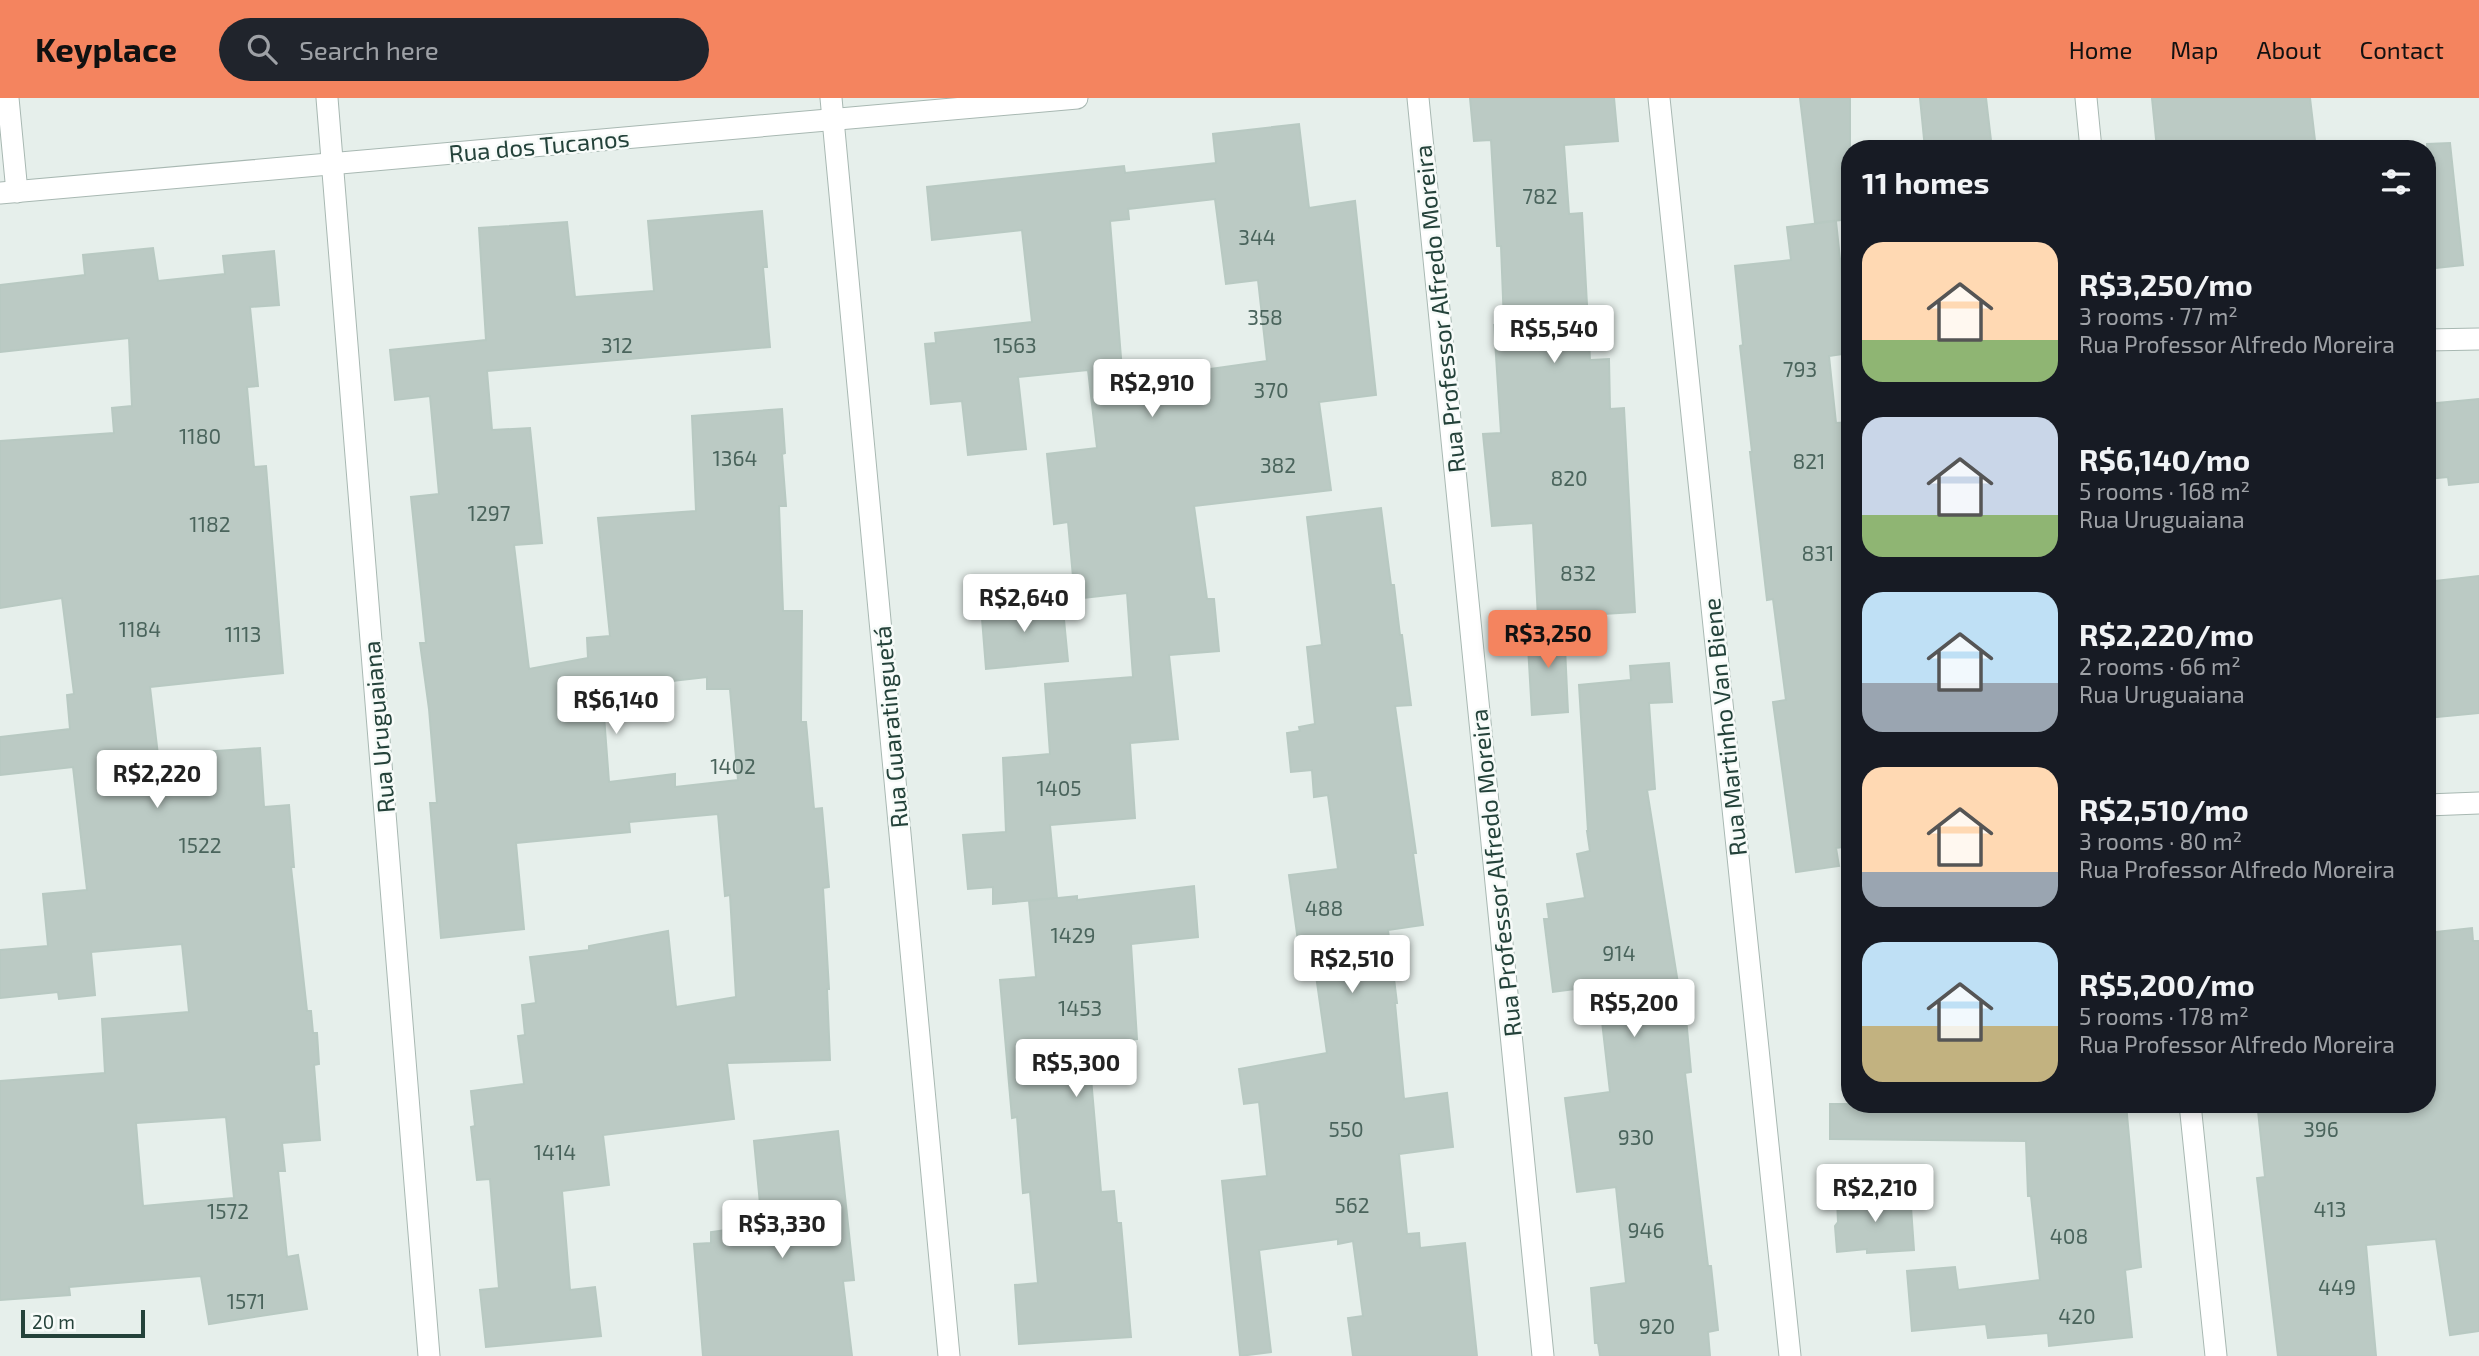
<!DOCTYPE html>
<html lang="en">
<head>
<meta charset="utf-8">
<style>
  :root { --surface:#171b24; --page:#20242c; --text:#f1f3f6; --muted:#9ea1a6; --accent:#f4845f }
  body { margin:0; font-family:"Exo 2",sans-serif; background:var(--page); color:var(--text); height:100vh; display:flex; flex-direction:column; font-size:26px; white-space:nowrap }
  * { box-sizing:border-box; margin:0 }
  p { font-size:23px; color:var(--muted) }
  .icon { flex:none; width:38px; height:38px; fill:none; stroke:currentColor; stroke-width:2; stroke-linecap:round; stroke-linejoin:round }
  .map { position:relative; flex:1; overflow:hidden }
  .panel { position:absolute; left:1841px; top:42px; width:595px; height:973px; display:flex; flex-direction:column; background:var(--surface); border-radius:28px; box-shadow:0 4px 10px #0003 }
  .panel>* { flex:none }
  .scale { position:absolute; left:21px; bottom:18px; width:124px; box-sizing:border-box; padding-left:7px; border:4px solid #24423a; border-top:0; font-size:19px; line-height:24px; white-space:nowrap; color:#24423a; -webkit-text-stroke:5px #f7fbf9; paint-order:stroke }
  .price { position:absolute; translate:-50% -60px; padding:0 16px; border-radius:7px; background:#fff; color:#222; font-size:23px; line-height:46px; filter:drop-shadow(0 2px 4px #0008) }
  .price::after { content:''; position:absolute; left:50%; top:42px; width:21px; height:16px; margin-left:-10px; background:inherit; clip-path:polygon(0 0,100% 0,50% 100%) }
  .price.current { background:var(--accent); color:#111 }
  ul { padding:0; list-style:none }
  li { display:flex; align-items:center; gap:21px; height:175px; padding:0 21px }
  li span { display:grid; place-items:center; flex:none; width:196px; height:140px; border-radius:21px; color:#555 }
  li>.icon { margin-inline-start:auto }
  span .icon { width:84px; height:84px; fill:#fffc; stroke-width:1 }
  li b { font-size:30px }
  h2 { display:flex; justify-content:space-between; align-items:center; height:84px; padding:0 21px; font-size:30px }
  header { display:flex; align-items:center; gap:42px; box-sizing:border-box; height:98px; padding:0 35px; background:var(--accent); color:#111 }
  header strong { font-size:33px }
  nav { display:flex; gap:38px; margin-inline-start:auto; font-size:24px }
  .search { width:490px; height:63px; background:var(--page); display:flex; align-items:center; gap:18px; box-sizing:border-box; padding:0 24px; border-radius:38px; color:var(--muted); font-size:26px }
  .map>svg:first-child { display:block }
</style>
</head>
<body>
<header>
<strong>Keyplace</strong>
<div class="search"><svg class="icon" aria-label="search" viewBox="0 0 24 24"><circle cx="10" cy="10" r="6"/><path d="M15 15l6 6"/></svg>Search here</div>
<nav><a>Home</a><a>Map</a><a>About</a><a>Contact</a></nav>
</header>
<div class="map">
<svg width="2479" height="1258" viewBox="0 0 2479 1258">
  <rect width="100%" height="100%" fill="#e6efeb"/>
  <g fill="#bbcac4" stroke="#b8c9c2" stroke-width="2" fill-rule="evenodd">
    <path d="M 1470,0 L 1614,0 L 1618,43 L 1564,47 L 1569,116 L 1582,115 L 1590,262 L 1609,261 L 1610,311 L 1624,310 L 1635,514 L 1538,520 L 1533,425 L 1492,428 L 1483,336 L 1501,335 L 1494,227 L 1504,226 L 1501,148 L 1497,148 L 1491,42 L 1474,43 Z"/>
    <path d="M 1800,0 L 1850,0 L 1850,121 L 1815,125 Z"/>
    <path d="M 1920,0 L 1986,0 L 1992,51 L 1925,51 Z"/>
    <path d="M 2152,0 L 2310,0 L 2316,51 L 2157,51 Z"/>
    <path d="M 1299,26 L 1309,110 L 1355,103 L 1376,297 L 1319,304 L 1331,392 L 1194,408 L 1207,501 L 1214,501 L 1219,553 L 1169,557 L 1178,641 L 1130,645 L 1135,720 L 1050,727 L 1057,800 L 993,806 L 993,789 L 968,791 L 963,737 L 1006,734 L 1003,660 L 1050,656 L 1045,586 L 1133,579 L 1127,495 L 1075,501 L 1068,424 L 1054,426 L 1047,356 L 1097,350 L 1088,272 L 1018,279 L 1026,351 L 968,357 L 962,303 L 931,306 L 925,246 L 936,245 L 935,235 L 1032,224 L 1022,132 L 932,142 L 927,89 L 1124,68 L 1125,75 L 1216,65 L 1213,36 ZM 1215,101 L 1226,186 L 1258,182 L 1267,263 L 1189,274 L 1188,264 L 1122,272 L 1110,123 L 1129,121 L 1128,111 Z"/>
    <path d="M 2450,45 L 2463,167 L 2427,171 L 2427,46 Z"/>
    <path d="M 762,113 L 767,169 L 763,169 L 770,249 L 487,273 L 492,332 L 530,330 L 542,445 L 514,447 L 529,571 L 588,560 L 587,540 L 610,538 L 598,420 L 696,413 L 692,318 L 782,311 L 785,355 L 782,356 L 786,408 L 779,408 L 783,513 L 802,513 L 801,624 L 806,624 L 814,711 L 822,710 L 829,789 L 823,790 L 829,891 L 827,891 L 830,962 L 727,965 L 734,1021 L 603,1037 L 609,1087 L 562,1093 L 570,1192 L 595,1189 L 601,1238 L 486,1249 L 480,1192 L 499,1190 L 490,1081 L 477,1082 L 471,1029 L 475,1028 L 471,993 L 524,986 L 518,938 L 525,937 L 522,907 L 536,905 L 530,859 L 589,852 L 589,848 L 668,833 L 676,909 L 736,899 L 730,797 L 725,798 L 718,716 L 629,724 L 630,734 L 516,745 L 524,831 L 441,840 L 430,705 L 437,705 L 429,611 L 420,545 L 426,545 L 411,399 L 439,396 L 430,298 L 395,302 L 390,252 L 486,242 L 479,130 L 567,124 L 575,199 L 654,193 L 648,123 ZM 707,579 L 707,591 L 730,591 L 738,682 L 675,689 L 675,676 L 609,684 L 602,591 Z"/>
    <path d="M 1836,123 L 1846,217 L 1850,217 L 1850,255 L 1829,258 L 1836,325 L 1850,324 L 1850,748 L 1836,750 L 1839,768 L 1796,774 L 1773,604 L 1786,602 L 1773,501 L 1767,502 L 1750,354 L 1752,354 L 1740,248 L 1743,247 L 1735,168 L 1791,162 L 1787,129 Z"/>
    <path d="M 153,150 L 158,183 L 225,176 L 223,158 L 274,153 L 279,207 L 250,209 L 258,288 L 247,289 L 254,369 L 266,368 L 283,575 L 150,589 L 158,657 L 260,650 L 264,709 L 289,707 L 294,769 L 291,769 L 307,913 L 311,913 L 313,935 L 317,935 L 319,966 L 314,967 L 320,1042 L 282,1045 L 285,1073 L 278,1073 L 287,1159 L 298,1157 L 307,1211 L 209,1226 L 201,1178 L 69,1189 L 70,1197 L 0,1202 L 0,983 L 105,975 L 102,921 L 189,914 L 182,846 L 91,854 L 95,897 L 59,901 L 58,894 L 0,900 L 0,852 L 48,848 L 43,796 L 87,792 L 73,669 L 0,677 L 0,639 L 70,631 L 67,597 L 74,596 L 62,500 L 0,510 L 0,343 L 114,335 L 112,310 L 132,308 L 129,240 L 0,254 L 0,187 L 85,177 L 83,157 ZM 226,1019 L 234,1100 L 143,1108 L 136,1025 Z"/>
    <path d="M 2479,301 L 2479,384 L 2449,387 L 2448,379 L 2427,381 L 2427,306 Z"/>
    <path d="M 1381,410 L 1391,487 L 1394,487 L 1400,537 L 1402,537 L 1411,607 L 1395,608 L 1416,755 L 1413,755 L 1423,827 L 1388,832 L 1397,905 L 1395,905 L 1404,1001 L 1447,995 L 1453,1049 L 1399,1056 L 1407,1136 L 1419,1135 L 1420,1150 L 1465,1145 L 1477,1258 L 1353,1258 L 1348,1220 L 1363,1218 L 1353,1143 L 1338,1146 L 1338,1141 L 1259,1152 L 1271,1254 L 1240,1258 L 1222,1083 L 1267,1078 L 1259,1004 L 1244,1006 L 1239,971 L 1327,955 L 1311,842 L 1298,843 L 1289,777 L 1338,771 L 1328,697 L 1314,699 L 1312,672 L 1291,674 L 1287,635 L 1300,633 L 1299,629 L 1315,626 L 1307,549 L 1322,547 L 1307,419 Z"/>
    <path d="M 2479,478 L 2479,615 L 2427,620 L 2427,484 Z"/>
    <path d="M 1062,501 L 1068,563 L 986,571 L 981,508 Z"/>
    <path d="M 1564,528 L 1568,614 L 1532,617 L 1527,531 Z"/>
    <path d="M 1669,565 L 1672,604 L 1649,605 L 1655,691 L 1647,692 L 1680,898 L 1684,898 L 1691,974 L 1685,975 L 1708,1168 L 1711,1168 L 1718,1232 L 1708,1234 L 1710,1258 L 1600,1258 L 1598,1245 L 1595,1245 L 1591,1190 L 1626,1185 L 1616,1089 L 1577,1094 L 1565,1000 L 1610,994 L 1598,888 L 1553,894 L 1544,821 L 1549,821 L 1547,806 L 1585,800 L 1577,756 L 1590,753 L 1587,733 L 1588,733 L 1579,587 L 1631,582 L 1630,568 Z"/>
    <path d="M 1194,788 L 1198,839 L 1131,846 L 1137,941 L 1088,946 L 1101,1094 L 1114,1093 L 1117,1125 L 1121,1125 L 1131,1239 L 1019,1246 L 1015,1187 L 1038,1185 L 1030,1094 L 1023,1095 L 1017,1019 L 1012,1020 L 1000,882 L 1036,879 L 1029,803 L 1077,798 L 1077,802 Z"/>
    <path d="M 2472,830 L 2473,843 L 2479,843 L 2479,1233 L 2450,1237 L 2436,1141 L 2366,1147 L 2376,1258 L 2278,1258 L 2257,1080 L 2265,1079 L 2258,1013 L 2322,1006 L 2427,1006 L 2427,835 Z"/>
    <path d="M 1830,1006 L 2126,1006 L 2141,1169 L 2125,1172 L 2132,1239 L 2049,1248 L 2048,1235 L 1988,1240 L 1986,1226 L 1912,1233 L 1907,1173 L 1955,1169 L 1958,1192 L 2040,1182 L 2031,1098 L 2028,1098 L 2026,1043 L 1830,1041 Z"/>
    <path d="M 838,1033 L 854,1182 L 843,1183 L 852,1258 L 703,1258 L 694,1146 L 711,1145 L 711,1134 L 762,1127 L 754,1043 Z"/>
    <path d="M 1910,1095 L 1914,1152 L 1867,1155 L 1867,1151 L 1837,1154 L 1835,1128 L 1838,1124 L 1837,1101 Z"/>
  </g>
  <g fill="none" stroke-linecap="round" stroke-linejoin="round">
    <defs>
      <g id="minor">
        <path d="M 8,0 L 17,94"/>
        <path d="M 327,0 L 429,1258"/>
        <path d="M 831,0 L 949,1258"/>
        <path d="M 1418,0 L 1543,1258"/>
        <path d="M 1659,0 L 1790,1258"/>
        <path d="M 2086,0 L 2091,51"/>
        <path d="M 0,95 L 1077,0"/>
        <path d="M 2427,242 L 2479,241"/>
        <path d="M 2427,707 L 2479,705"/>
        <path d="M 2190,1006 L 2216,1258"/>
      </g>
    </defs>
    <use href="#minor" stroke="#a8b8b2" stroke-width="23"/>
    <use href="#minor" stroke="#fff" stroke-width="21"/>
  </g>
  <g text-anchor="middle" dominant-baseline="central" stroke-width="5" stroke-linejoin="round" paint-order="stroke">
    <g font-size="21" fill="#4a645c">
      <text x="1540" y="97">782</text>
      <text x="1257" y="138">344</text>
      <text x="1265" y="218">358</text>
      <text x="617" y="246">312</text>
      <text x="1015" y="246">1563</text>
      <text x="1800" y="270">793</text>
      <text x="1271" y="291">370</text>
      <text x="200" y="337">1180</text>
      <text x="735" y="359">1364</text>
      <text x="1809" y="362">821</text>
      <text x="1278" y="366">382</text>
      <text x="1569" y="379">820</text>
      <text x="489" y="414">1297</text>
      <text x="210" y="425">1182</text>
      <text x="1818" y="454">831</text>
      <text x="1578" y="474">832</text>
      <text x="140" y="530">1184</text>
      <text x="243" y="535">1113</text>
      <text x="733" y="667">1402</text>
      <text x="1059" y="689">1405</text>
      <text x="200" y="746">1522</text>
      <text x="1324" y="809">488</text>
      <text x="1073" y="836">1429</text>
      <text x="1619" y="854">914</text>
      <text x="1080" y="909">1453</text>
      <text x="1346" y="1030">550</text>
      <text x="2321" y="1030">396</text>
      <text x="1636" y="1038">930</text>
      <text x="555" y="1053">1414</text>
      <text x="1352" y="1106">562</text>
      <text x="2330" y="1110">413</text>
      <text x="228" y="1112">1572</text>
      <text x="1646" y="1131">946</text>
      <text x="2069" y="1137">408</text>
      <text x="2337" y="1188">449</text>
      <text x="246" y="1202">1571</text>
      <text x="2077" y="1217">420</text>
      <text x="1657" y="1227">920</text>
    </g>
    <g font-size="24" fill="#24423a" stroke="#f7fbf9">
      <text transform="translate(539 47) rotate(-5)">Rua dos Tucanos</text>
      <text transform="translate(1439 211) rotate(-96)">Rua Professor Alfredo Moreira</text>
      <text transform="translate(378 629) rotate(-95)">Rua Uruguaiana</text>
      <text transform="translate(890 629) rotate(-95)">Rua Guaratinguetá</text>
      <text transform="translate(1724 629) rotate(-96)">Rua Martinho Van Biene</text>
      <text transform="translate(1495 775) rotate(-96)">Rua Professor Alfredo Moreira</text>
    </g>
  </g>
</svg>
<div class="scale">20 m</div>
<b class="price" style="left:1554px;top:267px">R$5,540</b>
<b class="price" style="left:1152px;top:321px">R$2,910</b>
<b class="price" style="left:1024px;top:536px">R$2,640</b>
<b class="price current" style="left:1548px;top:572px">R$3,250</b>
<b class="price" style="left:616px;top:638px">R$6,140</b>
<b class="price" style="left:157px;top:712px">R$2,220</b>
<b class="price" style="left:1352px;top:897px">R$2,510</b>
<b class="price" style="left:1634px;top:941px">R$5,200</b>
<b class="price" style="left:1076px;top:1001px">R$5,300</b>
<b class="price" style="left:1875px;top:1126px">R$2,210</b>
<b class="price" style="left:782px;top:1162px">R$3,330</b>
<section class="panel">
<h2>11 homes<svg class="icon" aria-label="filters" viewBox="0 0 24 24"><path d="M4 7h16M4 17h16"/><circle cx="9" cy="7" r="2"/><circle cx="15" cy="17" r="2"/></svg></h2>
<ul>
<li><span style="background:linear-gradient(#ffd9b3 70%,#8fb573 0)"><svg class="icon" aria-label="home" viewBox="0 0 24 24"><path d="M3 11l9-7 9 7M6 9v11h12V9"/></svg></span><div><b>R$3,250/mo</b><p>3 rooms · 77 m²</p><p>Rua Professor Alfredo Moreira</p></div></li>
<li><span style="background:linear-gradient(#c9d6e8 70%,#8fb573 0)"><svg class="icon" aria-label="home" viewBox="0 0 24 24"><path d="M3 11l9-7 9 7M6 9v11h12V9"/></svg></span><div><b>R$6,140/mo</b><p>5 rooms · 168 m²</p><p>Rua Uruguaiana</p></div></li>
<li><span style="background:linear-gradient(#bfe0f5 65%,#9aa5b1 0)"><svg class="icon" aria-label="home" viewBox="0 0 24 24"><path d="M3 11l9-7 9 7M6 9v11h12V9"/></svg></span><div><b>R$2,220/mo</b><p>2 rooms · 66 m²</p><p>Rua Uruguaiana</p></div></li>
<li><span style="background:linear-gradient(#ffd9b3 75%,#9aa5b1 0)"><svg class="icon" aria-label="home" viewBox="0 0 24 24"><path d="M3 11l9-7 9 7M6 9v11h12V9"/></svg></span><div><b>R$2,510/mo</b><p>3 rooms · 80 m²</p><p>Rua Professor Alfredo Moreira</p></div></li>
<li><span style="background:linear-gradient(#bfe0f5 60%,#c2b280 0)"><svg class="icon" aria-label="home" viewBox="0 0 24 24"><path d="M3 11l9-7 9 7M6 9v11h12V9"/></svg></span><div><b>R$5,200/mo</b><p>5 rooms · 178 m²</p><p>Rua Professor Alfredo Moreira</p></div></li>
</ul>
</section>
</div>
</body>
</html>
